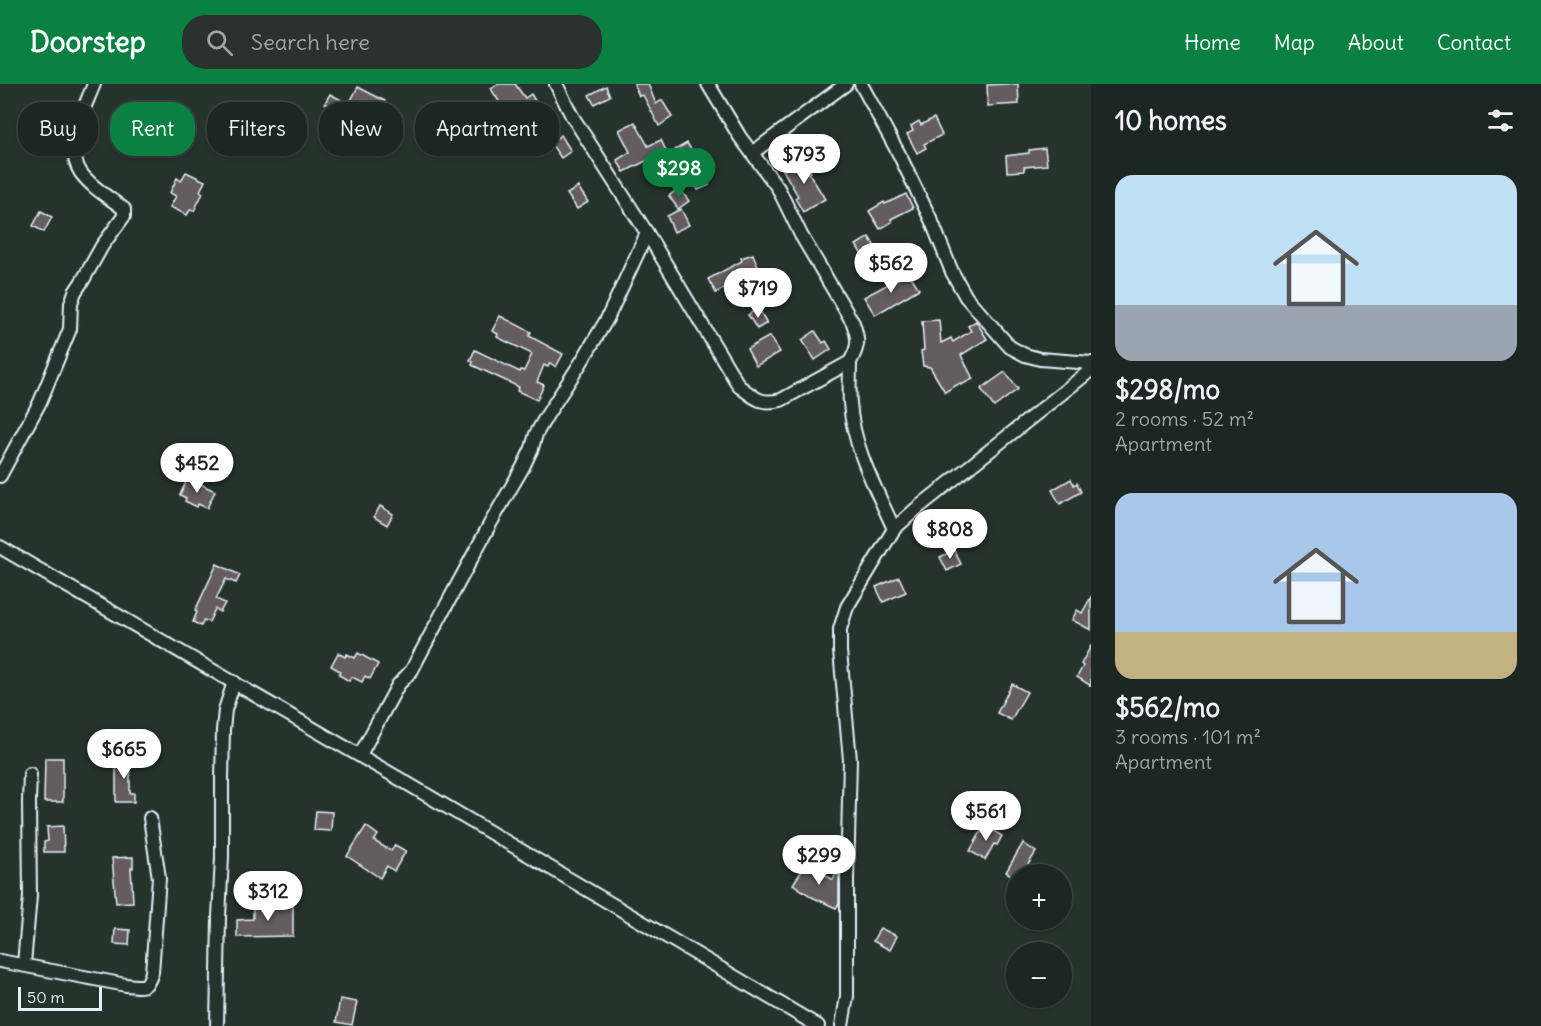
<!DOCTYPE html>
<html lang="en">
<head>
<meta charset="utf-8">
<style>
  :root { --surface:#1c2622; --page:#29322f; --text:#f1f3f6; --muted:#a0a5a5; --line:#3a4340; --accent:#0b8043 }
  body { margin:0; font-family:Delius,sans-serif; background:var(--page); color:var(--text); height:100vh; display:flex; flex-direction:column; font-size:22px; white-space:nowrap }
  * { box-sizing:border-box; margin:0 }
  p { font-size:20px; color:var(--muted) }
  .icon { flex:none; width:33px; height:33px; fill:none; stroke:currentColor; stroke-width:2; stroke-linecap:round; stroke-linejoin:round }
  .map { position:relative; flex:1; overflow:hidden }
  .details { display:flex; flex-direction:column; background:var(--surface); width:450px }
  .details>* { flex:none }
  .guide { position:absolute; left:18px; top:18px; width:570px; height:54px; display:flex; gap:12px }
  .buttons { position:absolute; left:1006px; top:780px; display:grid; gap:12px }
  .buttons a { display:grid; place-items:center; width:66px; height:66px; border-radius:50%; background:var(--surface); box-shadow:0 2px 4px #0004,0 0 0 2px var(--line); font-size:30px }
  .scale { position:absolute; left:18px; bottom:15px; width:84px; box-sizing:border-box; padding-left:6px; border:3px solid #e8f1f8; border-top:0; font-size:16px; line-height:21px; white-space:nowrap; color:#e8f1f8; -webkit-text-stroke:4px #26332d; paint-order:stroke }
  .price { position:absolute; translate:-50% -51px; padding:0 14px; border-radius:21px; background:#fff; color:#222; font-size:20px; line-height:39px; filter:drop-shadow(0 2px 3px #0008) }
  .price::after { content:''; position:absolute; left:50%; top:36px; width:18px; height:14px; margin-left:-9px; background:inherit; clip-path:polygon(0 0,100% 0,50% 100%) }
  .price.selected { background:var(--accent); color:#fff }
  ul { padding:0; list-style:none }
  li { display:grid; align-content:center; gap:12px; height:318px; padding:0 24px }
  li span { display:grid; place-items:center; height:186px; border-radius:18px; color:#555 }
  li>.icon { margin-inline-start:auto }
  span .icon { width:108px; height:108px; fill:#fffc; stroke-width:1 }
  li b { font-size:26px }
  h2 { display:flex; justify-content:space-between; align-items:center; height:72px; padding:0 24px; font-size:26px }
  .chip { padding:0 21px; border-radius:24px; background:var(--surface); box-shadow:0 2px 4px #0004,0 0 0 2px var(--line); font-size:21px; line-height:54px }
  .chip.selected { background:var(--accent); color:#fff }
  header { display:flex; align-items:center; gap:36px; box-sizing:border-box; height:84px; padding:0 30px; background:var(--accent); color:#fff }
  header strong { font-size:28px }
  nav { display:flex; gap:33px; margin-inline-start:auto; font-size:21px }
  .search { width:420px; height:54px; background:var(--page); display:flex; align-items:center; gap:15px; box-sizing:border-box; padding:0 21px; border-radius:24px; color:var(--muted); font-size:22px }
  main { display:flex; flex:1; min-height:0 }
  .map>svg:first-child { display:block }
</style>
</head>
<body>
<header>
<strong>Doorstep</strong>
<div class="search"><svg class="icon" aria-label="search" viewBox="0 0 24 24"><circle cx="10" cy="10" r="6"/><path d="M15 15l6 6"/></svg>Search here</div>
<nav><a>Home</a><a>Map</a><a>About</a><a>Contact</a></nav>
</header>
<main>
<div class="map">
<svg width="1091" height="942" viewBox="0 0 1091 942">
  <rect width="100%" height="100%" fill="#26332d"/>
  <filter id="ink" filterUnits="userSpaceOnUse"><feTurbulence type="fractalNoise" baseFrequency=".0167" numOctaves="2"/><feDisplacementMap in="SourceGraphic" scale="12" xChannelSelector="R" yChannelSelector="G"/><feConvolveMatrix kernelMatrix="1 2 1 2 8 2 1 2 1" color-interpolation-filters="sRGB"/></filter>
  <g filter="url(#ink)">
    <g fill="#655b60" stroke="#e8f1f8" stroke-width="1.5">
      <path d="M 498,0 L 515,0 L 525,14 L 531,10 L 543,30 L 525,40 L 523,36 L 512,43 L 503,28 L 505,27 L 491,5 Z"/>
      <path d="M 634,0 L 648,0 L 656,20 L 662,16 L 672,33 L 659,42 L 643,11 L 639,12 Z"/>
      <path d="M 1006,0 L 1018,0 L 1019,20 L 988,22 L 987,1 Z"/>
      <path d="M 606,2 L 610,12 L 594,20 L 589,11 Z"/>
      <path d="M 358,3 L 385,17 L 371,45 L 325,19 L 330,10 L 349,20 Z"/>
      <path d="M 934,34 L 942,51 L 924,60 L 926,64 L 917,69 L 907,50 L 913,47 L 911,42 L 919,37 L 921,41 Z"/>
      <path d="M 635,38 L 648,62 L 661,56 L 667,69 L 650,78 L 648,76 L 624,88 L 617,76 L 630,68 L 619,46 Z"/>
      <path d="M 438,42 L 449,48 L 443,59 L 448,62 L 443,72 L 438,70 L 436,73 L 423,66 Z"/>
      <path d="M 561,51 L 571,67 L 561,74 L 550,58 Z"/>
      <path d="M 687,59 L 701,82 L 709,101 L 698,106 L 686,80 L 684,82 L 675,66 Z"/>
      <path d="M 1045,64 L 1047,81 L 1024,83 L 1024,87 L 1007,88 L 1006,72 L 1029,69 L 1029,66 Z"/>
      <path d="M 803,74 L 811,88 L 809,89 L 825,115 L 803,128 L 795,114 L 798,112 L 783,86 Z"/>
      <path d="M 186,88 L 205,97 L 200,107 L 203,109 L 194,127 L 190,126 L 187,131 L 170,123 L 176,112 L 170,109 L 177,94 L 181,97 Z"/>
      <path d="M 578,103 L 588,118 L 577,125 L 567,110 Z"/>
      <path d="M 679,104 L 689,117 L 678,125 L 669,112 Z"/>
      <path d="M 906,110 L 913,124 L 891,135 L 892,138 L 880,145 L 869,127 L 884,118 L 885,120 Z"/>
      <path d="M 681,125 L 689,141 L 674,148 L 667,132 Z"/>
      <path d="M 41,127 L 52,133 L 44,148 L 33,142 Z"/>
      <path d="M 869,153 L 877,166 L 864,174 L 856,161 Z"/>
      <path d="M 753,170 L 758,183 L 756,184 L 772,210 L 761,216 L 748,195 L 733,202 L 732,200 L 716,209 L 708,195 L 742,177 L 741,174 Z"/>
      <path d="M 909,189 L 919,205 L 875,231 L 864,213 Z"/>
      <path d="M 758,224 L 767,239 L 757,245 L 748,231 Z"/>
      <path d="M 500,232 L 531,248 L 529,252 L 563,270 L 556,283 L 550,279 L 548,283 L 544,281 L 537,298 L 544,301 L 537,316 L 517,307 L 519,303 L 472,281 L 473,278 L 470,276 L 475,266 L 520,288 L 521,286 L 524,287 L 532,270 L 497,253 L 498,250 L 492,247 Z"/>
      <path d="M 939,236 L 941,259 L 951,254 L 953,258 L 971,247 L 968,242 L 976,237 L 987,255 L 961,271 L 973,295 L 961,301 L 960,299 L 945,308 L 930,283 L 923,282 L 921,267 L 924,266 L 922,237 Z"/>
      <path d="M 815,247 L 823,259 L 826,257 L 831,265 L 815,276 L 802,256 Z"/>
      <path d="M 770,252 L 780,268 L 756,282 L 747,265 Z"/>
      <path d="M 1005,288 L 1018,305 L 994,323 L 981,305 Z"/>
      <path d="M 188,394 L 215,407 L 207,424 L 198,420 L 197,423 L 185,417 L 186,414 L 180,411 Z"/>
      <path d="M 1071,395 L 1074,401 L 1077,399 L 1081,408 L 1060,420 L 1052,406 Z"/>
      <path d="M 380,422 L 393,430 L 387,441 L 374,433 Z"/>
      <path d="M 954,466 L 961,480 L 947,487 L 940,473 Z"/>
      <path d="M 217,480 L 240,491 L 236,499 L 226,495 L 216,515 L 225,519 L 220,528 L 215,525 L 209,538 L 204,536 L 201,542 L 193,538 L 197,528 L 195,527 Z"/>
      <path d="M 899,493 L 906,508 L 883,518 L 876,503 Z"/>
      <path d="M 1091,513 L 1091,546 L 1072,536 L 1077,526 L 1082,529 Z"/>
      <path d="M 1091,562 L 1091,602 L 1077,593 L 1083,582 L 1081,580 Z"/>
      <path d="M 338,569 L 345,573 L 347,570 L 355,574 L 358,569 L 378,580 L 370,595 L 365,592 L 362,598 L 352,593 L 349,597 L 339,591 L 340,587 L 331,582 Z"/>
      <path d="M 1012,600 L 1027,608 L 1011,636 L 997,629 Z"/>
      <path d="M 45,674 L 63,674 L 63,718 L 44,718 Z"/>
      <path d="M 134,674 L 134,683 L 130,683 L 130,709 L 134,709 L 134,718 L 116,718 L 116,675 Z"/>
      <path d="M 316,727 L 332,728 L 331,747 L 314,746 Z"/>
      <path d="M 986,739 L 993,743 L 992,746 L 1002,752 L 997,761 L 994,760 L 985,776 L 970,767 Z"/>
      <path d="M 63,742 L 64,768 L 44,768 L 44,758 L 48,757 L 47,743 Z"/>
      <path d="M 366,742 L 378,751 L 374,757 L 391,767 L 395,761 L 406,767 L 394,787 L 387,782 L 380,794 L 347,772 Z"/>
      <path d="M 1023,759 L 1036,768 L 1022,790 L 1017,790 L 1017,795 L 1006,788 Z"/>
      <path d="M 133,773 L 133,784 L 131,784 L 133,818 L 116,819 L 112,774 Z"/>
      <path d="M 807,779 L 833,796 L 836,790 L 839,791 L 839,820 L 836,824 L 812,813 L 793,800 Z"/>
      <path d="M 253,821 L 293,821 L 293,852 L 237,853 L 237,836 L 253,835 Z"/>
      <path d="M 880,844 L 897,852 L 890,866 L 873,857 Z"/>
      <path d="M 115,845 L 130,846 L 129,861 L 114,860 Z"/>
      <path d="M 340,915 L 357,918 L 352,941 L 336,938 Z"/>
    </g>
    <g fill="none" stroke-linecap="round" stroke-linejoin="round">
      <defs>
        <g id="minor">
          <path d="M 556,0 L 572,32 L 647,149 L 739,302 C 755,314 760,321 781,316 L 850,278 C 859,262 859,256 853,239 L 801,151 L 778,104 L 740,53 L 708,0"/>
          <path d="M 861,0 L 899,70 L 932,138 L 952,188 L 966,213 L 1010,263 L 1025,271 L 1040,275 L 1091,279"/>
          <path d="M 752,69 L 846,0"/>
          <path d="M 850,278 C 850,292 849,306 850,319 C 853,364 876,405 894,445"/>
          <path d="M 0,392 L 40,318 L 70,245 L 71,219 L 75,208 L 83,196 L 102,162 L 124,132 L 124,125 C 110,114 92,104 81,89 C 63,62 84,26 94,0"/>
          <path d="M 0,463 L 398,694 L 818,942"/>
          <path d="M 360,671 L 398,601 L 412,586 L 417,576 L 490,440 L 523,383 L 532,364 L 536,350 L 547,331 L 582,277 L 607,235 L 647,149"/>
          <path d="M 0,877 L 126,901 C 142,902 147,906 152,888 L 159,794 L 150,734"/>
          <path d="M 24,880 L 30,812 L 29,718 L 30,690"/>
          <path d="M 217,942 L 219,833 L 222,773 L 222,695 L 223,646 L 225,626 L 234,598"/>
          <path d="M 842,942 L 847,912 L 847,796 L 850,676 L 840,567 L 840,545 L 847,523 L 894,445 L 915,426 L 1091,286"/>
        </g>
      </defs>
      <use href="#minor" stroke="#e8f1f8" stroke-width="16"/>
      <use href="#minor" stroke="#26332d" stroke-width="12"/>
    </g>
  </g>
</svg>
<div class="buttons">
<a>+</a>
<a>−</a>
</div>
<div class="scale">50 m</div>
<b class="price" style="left:804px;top:101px">$793</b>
<b class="price selected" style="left:679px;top:115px">$298</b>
<b class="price" style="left:891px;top:210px">$562</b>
<b class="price" style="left:758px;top:235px">$719</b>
<b class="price" style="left:197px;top:410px">$452</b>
<b class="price" style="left:950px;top:476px">$808</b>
<b class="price" style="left:124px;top:696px">$665</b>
<b class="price" style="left:986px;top:758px">$561</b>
<b class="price" style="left:819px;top:802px">$299</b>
<b class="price" style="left:268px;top:838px">$312</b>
<div class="guide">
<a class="chip">Buy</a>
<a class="chip selected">Rent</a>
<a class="chip">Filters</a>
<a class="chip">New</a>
<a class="chip">Apartment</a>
</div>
</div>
<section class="details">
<h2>10 homes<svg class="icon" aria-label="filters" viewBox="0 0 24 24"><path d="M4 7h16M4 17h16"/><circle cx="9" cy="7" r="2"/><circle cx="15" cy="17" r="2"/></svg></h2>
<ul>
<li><span style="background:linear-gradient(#bfe0f5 70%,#9aa5b1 0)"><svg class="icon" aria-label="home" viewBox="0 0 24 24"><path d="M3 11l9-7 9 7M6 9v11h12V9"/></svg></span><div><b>$298/mo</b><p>2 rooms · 52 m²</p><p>Apartment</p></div></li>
<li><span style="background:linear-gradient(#a9c7e8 75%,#c2b280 0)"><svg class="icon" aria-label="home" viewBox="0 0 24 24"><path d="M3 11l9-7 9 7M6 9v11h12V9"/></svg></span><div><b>$562/mo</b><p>3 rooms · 101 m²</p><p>Apartment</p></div></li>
</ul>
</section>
</main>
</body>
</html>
